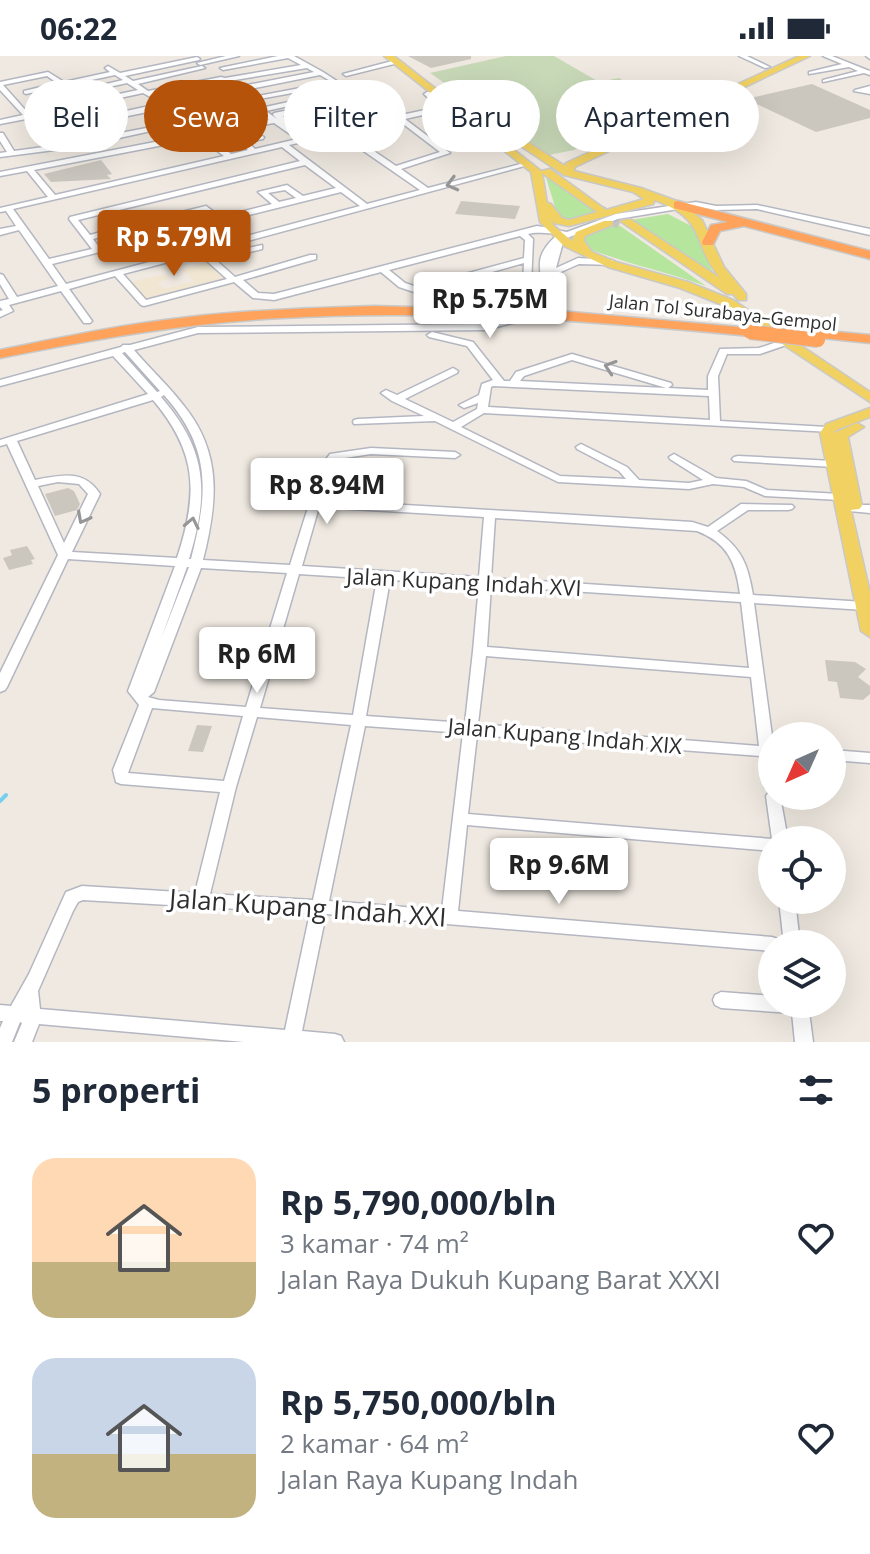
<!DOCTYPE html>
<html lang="id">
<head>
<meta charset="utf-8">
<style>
  :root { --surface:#fff; --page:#f2f2f3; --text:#1f2937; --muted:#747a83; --accent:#b45309 }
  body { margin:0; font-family:"Open Sans",sans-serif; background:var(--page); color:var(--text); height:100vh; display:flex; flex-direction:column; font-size:30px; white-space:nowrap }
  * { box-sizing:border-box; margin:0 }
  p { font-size:26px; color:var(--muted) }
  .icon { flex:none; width:44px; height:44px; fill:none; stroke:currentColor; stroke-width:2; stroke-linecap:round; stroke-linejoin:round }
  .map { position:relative; height:986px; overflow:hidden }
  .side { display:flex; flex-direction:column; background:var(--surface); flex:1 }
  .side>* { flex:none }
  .hud { position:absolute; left:24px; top:24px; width:822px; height:72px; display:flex; gap:16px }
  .needle { width:52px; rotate:225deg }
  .fabs { position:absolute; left:758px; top:666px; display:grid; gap:16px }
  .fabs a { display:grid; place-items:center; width:88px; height:88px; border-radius:50%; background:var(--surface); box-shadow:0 8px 32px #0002; font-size:40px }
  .price { position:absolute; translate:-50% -68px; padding:0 18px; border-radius:8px; background:#fff; color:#222; font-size:26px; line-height:52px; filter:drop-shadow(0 2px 4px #0008) }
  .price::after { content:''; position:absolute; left:50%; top:48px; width:24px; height:18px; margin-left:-12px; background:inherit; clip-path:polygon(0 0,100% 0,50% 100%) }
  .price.on { background:var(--accent); color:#fff }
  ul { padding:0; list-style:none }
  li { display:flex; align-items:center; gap:24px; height:200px; padding:0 32px }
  li span { display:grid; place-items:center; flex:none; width:224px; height:160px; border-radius:24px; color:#555 }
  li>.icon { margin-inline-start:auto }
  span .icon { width:96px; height:96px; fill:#fffc; stroke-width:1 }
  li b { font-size:34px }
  h2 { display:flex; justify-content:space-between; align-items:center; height:96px; padding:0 32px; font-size:34px }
  .tag { padding:0 28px; border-radius:36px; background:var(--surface); box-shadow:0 8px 32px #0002; font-size:28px; line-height:72px }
  .tag.on { background:var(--accent); color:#fff }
  .status { display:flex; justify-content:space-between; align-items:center; height:56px; padding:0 40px; background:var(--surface); direction:ltr }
  .status svg { height:22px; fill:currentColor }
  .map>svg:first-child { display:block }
</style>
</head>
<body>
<div class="status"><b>06:22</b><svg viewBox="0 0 49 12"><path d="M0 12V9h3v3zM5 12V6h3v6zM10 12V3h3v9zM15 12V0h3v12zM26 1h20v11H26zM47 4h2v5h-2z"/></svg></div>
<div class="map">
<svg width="870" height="986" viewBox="0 0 870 986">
  <rect width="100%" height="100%" fill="#efe9e1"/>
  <path fill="#f0e6d1" d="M 206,206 L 224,223 L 145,245 L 128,227 L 163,218 L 168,223 L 157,227 L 164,233 L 194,225 L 182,213 Z"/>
  <g fill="#b6e59e">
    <path d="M 545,118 L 601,157 L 568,167 L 559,164 Z"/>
    <path d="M 668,158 L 695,172 L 714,220 L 631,164 Z"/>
    <path d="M 616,167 L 706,230 C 664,215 627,208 584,191 L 580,180 Z"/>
  </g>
  <path fill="#c8d9b8" d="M 506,0 L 554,0 L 599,26 L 619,22 L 638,34 L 646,32 L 676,47 L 574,94 L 549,99 L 430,17 Z"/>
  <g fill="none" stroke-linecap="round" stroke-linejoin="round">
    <path stroke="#75cff0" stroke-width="4" d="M 0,745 L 6,739"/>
  </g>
  <g fill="#cbc7bf">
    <path d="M 408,0 L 471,0 L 471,3 L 431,12 Z"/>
    <path d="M 812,28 L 870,54 L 870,62 L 816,76 L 746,43 Z"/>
    <path d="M 101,104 L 112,118 L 107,119 L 111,123 L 51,126 L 44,118 Z"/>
    <path d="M 461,145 L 520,150 L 515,163 L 455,158 Z"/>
    <path d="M 68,432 L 74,435 L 80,448 L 77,454 L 55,460 L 45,438 Z"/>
    <path d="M 27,490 L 35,503 L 31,504 L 33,508 L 9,514 L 3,502 L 12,499 L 10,494 Z"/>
    <path d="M 825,604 L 855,606 L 866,613 L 858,621 L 870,630 L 870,638 L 863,644 L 840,642 L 837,626 L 828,625 Z"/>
    <path d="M 197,669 L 212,670 L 203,696 L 188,695 Z"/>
  </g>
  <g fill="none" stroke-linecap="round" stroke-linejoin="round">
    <path stroke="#c8c4bd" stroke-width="10" stroke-dasharray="10 5" stroke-linecap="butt" d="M 601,154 L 618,166"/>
    <path stroke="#c8c4bd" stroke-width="13" stroke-dasharray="13 6" stroke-linecap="butt" d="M 615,164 L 620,167"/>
    <defs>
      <g id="minor">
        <path d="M 226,0 L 239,0 L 200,9 L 197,7 Z"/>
        <path d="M 278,0 L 294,0 L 323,16 L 392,61 L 439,51 L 425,39 L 424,38 L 427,36 L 440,36 L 440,38 L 433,40 L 446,49 L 458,47 L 458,51 L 405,63 L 450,97 L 401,113 L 428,132 L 528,106 L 532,108 L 207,196 L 212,200 L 262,189 L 262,193 L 216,204 L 235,221 L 310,199 L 316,199 L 316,203 L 243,224 L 258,237 L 274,238 L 537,170 L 556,173 L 556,177 C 546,178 538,175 528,178 L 533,183 L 531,230 L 525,230 L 523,228 L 524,207 L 417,237 L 399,231 L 381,216 L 274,244 L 253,242 L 234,226 L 144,250 L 141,249 L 115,220 L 69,233 L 92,265 L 90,267 L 84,267 L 61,235 L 9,249 L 13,255 L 0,261 L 0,255 L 3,254 L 0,251 L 0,245 L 9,243 L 0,228 L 0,218 L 3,219 L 17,241 L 58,230 L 19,174 L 0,179 L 0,173 L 16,170 L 6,155 L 0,156 L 0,152 L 48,141 L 27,115 L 0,120 L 0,116 L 196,78 L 194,76 L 198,74 L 202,75 L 269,64 L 253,52 L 242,53 L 238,51 L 254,48 L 261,52 L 343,34 L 336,29 L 177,58 L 173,56 L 332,26 L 320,19 L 170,49 L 167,52 L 118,62 L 81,75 L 87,81 L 83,83 L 72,74 L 113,58 L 230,32 L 220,25 L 153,38 L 156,40 L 152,42 L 143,37 L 32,61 L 58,89 L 188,64 L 192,66 L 78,91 L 0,101 L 0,97 L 7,96 L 0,85 L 0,77 L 3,77 L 14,95 L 51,90 L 26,63 L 0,68 L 0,64 L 23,59 L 0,34 L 0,26 L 48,16 L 64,26 L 110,16 L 105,12 L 108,10 L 120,17 L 197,1 L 200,3 L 199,4 L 125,20 L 133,25 L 202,10 L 205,12 L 138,28 L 148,35 L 221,21 L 225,22 L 301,9 L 288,2 L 223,14 L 220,12 ZM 307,12 L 314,16 L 237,31 L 229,25 ZM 115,19 L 123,24 L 55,40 L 59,42 L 127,27 L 138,34 L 28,57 L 3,29 L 47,20 L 57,27 L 24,35 L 24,37 L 26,38 ZM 348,37 L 385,63 L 304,82 L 286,69 L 291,67 L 283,60 L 324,51 L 347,64 L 354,62 L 325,47 L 274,57 L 273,59 L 277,63 L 266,55 ZM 398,64 L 440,96 L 396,110 L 346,76 ZM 274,67 L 297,83 L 255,93 L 248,86 L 263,83 L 264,81 L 260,79 L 240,83 L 240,87 L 248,94 L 231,98 L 207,79 ZM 339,78 L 420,134 L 367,148 L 289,89 ZM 200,82 L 224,100 L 55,139 L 34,114 ZM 282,91 L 300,105 L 70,161 L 69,163 L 92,193 L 49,203 L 13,153 ZM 305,109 L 336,132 L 303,140 L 287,129 L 258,136 L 272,148 L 221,161 L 206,150 L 177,157 L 173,159 L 183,170 L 145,179 L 130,168 L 90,179 L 78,164 ZM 285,134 L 296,142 L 279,146 L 268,137 ZM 341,136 L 360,150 L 66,228 L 52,208 ZM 204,155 L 213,163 L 191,168 L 183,160 ZM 128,174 L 137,181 L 99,191 L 93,183 ZM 520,180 L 525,184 L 524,202 L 417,231 L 405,227 L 389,214 ZM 199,198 L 227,223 L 146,244 L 123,218 Z"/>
        <path d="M 739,0 L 747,0 L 770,11 L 765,12 Z"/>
        <path d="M 823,0 L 832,0 L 867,14 L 870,15 L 870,19 L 864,17 L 823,26 L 823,24 L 858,15 L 849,11 L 809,18 L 809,16 L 842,8 Z"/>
        <path d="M 866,0 L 870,0 L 870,3 Z"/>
        <path d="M 396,4 L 399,6 L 398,7 L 346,20 L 343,18 Z"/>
        <path d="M 870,30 L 870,38 L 854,35 L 855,34 Z"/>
        <path d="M 252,58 L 256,60 L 255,62 L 204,71 L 200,69 Z"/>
        <path d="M 696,146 L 716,150 L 757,149 L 870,173 L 870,179 L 757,153 L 716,154 L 696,150 L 618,163 L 564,183 L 556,212 L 578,202 L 611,204 L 614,205 L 614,209 L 579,208 L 554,219 L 551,221 C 553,231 553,245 543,249 L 538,246 C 546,227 539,225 540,207 C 540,194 552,184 561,175 L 567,176 L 616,158 Z"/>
        <path d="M 529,257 L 532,258 L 532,262 L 485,274 L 198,277 L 134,294 C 150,313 169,330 184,350 C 223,398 217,448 203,504 L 290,509 L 321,410 L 330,398 L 371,392 L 455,396 L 460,399 L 455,402 L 371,398 L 338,403 L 330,412 L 321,444 L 692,466 L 708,471 L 741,448 L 792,449 L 794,451 L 792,453 L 788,454 L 748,454 L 717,475 C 742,493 748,509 753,539 L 865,546 L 869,547 L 870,552 L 865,554 L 754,547 L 772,680 L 772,740 L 780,740 L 788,784 L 772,784 L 772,795 L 467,769 L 458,855 L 772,881 L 778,883 L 780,888 L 772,888 L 772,895 L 326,858 L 302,975 L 335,978 L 341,980 L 344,986 L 244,986 L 39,968 L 32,986 L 14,986 L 22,967 L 20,966 L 12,986 L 0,986 L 0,972 L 3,965 L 0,965 L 0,949 L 11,950 L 29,918 L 66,836 L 82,830 L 195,837 L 220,736 L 121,728 L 116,726 L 113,714 L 139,649 L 128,635 L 175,510 L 68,503 L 7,631 L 5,634 L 0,636 L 0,617 L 58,499 L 7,388 L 0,390 L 0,384 L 148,338 L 113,300 L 0,330 L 0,324 L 121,291 L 123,289 L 130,289 L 198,271 L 485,268 ZM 125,296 L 160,335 L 157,336 L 122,297 ZM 164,339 C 212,393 208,437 191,503 L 189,503 C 209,437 208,395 161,341 ZM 153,344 C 198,397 198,438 177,502 L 72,496 L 100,438 C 84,413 61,419 35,424 L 17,385 ZM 58,426 L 79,428 L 88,438 L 64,487 L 38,430 ZM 319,451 L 484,461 L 479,521 L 302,510 ZM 495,462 L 697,475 C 728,487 736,507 740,538 L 491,522 ZM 187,511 L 189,511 L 161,583 ZM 201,512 L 287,517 L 246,651 L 159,644 L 148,641 L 154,636 ZM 299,518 L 377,523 L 353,659 L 260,652 ZM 390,524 L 479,529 L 473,595 L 465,667 L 366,660 ZM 491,530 L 741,546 L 749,612 L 487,591 ZM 486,600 L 751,621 L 759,690 L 478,668 ZM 152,652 L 243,660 L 224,725 L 128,717 ZM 257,661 L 351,669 L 313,844 L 210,838 L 236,731 ZM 365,670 L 463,677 L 442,854 L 329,845 ZM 477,679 L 761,700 L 765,731 L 769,736 L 766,740 L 772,783 L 468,758 ZM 83,844 L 310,857 L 285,974 L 40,953 L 38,935 L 73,855 L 78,846 Z"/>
        <path d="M 432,276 L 473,286 L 504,325 L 510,325 L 516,316 L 572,298 L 671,327 L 672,329 L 668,332 L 708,334 L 708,320 L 720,293 L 759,292 L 783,284 L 789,284 L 789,288 L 760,298 L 727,298 L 718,320 L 720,365 L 827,371 L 831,372 L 832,374 L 831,376 L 484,357 L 461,371 L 560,420 L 626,423 L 619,415 L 577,393 L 576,391 L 581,388 L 627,411 L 639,424 L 689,427 L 703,424 L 670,403 L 669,401 L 674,398 L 716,422 L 746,425 L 767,434 L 840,438 L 846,441 L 840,444 L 765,440 L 744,431 L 713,428 L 689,433 L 558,426 L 435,365 L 354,368 L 353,366 L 354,364 L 358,363 L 424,360 L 392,345 L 381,337 L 386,334 L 397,339 L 453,312 L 458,315 L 457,317 L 405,343 L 453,366 L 477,353 L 478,347 L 464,352 L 459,349 L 479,339 L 482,328 L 493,324 L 467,290 L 429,281 L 427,279 ZM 572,304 L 663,331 L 666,332 L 520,325 L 524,320 ZM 493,330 L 709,340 L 710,364 L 488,351 L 491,331 Z"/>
        <path d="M 738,400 L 833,405 L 839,408 L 833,411 L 734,405 L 732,403 L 734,401 Z"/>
        <path d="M 843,449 L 870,449 L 870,457 L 839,454 L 837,452 L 839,450 Z"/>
        <path d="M 832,694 L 870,697 L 870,707 L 832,704 Z"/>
        <path d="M 779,844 L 795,844 L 800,888 L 784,888 Z"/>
        <path d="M 721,936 L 772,940 L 772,948 L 808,948 L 813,986 L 795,986 L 792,957 L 721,952 L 715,949 L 713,944 L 715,939 Z"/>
      </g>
      <g id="major">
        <path d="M 384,0 L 394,0 L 541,115 L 550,113 L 606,154 L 644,143 L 633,136 L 564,119 L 494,72 L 494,68 L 500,68 L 565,110 L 566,107 L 799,0 L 810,0 L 575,111 L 574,115 L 641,132 L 682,147 L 702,164 L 724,211 L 746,238 L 746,244 L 738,244 L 733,238 L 727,238 L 620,165 L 630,163 L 720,222 C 691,187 708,164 655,144 L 653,148 L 569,170 L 554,167 L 550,161 L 554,170 L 572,185 L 576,176 L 604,165 L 612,165 L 612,169 L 585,180 L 584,185 L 592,196 L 616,206 L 688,226 L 733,244 L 870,336 L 870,346 L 725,250 L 680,232 L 608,211 L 564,190 L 540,166 L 531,116 ZM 542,117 L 597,156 L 569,164 L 562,162 L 551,148 L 547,147 Z"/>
        <path d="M 870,352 L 870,361 L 836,374 L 834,377 L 857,367 L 864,371 L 848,381 L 862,450 L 859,453 L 851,454 L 870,537 L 870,581 L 861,575 L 820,377 L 826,368 Z"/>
      </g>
      <g id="highway">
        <path d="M 678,145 L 870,195 L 870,203 L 744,170 L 720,175 L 713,189 L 703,189 L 702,186 L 711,169 L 728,166 L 674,152 L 674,146 Z"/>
        <path d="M 374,250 L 560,255 L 750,272 L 757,276 L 750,280 C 595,265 439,253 283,262 C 187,267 94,283 0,302 L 0,294 C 63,281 125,268 189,261 C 250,254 312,252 374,250 Z"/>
        <path d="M 807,273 L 870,279 L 870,287 L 802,280 L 800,277 Z"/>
      </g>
    </defs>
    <use href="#minor" stroke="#b4b7c1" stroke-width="3"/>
    <use href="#major" stroke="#c9c9c9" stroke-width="3"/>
    <use href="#highway" stroke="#c9c9c9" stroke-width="3"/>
    <use href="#minor" fill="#fff" fill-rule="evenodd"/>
    <use href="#major" fill="#f2d163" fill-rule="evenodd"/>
    <use href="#highway" fill="#ffa35c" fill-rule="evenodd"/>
    <defs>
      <path id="highway-bridge" d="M 750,276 L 818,284"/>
    </defs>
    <use href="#highway-bridge" stroke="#c9c9c9" stroke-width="16" stroke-linecap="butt"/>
    <use href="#highway-bridge" stroke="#ffa35c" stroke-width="14"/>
  </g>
  <defs><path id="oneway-chevron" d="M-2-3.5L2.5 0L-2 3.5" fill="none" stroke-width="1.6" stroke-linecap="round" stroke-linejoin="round" transform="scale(2)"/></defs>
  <g stroke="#969696">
    <use href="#oneway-chevron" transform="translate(452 128) rotate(165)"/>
    <use href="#oneway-chevron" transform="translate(610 311) rotate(-162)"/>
    <use href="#oneway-chevron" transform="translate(83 462) rotate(118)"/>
    <use href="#oneway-chevron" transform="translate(192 467) rotate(-78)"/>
  </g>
  <g text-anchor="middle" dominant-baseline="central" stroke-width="7" stroke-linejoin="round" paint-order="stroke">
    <g font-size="18" fill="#2e2e2e" stroke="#fff">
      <text transform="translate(723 256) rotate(6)">Jalan Tol Surabaya–Gempol</text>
    </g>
    <g font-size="22" fill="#2e2e2e" stroke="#fff">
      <text transform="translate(464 525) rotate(3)">Jalan Kupang Indah XVI</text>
      <text transform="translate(565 679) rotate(5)">Jalan Kupang Indah XIX</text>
    </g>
    <g font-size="26" fill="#2e2e2e" stroke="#fff">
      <text transform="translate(308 851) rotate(4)">Jalan Kupang Indah XXI</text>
    </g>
  </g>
</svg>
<div class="fabs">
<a><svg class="needle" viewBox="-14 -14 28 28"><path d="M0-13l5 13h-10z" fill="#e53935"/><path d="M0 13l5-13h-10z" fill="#747a83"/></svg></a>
<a><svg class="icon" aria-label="locate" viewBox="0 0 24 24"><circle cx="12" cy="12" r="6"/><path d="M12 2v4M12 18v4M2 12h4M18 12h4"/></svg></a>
<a><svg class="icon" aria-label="layers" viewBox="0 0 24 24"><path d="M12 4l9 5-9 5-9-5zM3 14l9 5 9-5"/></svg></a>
</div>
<b class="price on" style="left:174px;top:222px">Rp 5.79M</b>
<b class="price" style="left:490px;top:284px">Rp 5.75M</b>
<b class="price" style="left:327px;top:470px">Rp 8.94M</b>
<b class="price" style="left:257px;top:639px">Rp 6M</b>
<b class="price" style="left:559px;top:850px">Rp 9.6M</b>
<div class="hud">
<a class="tag">Beli</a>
<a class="tag on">Sewa</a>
<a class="tag">Filter</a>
<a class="tag">Baru</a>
<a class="tag">Apartemen</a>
</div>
</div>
<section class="side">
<h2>5 properti<svg class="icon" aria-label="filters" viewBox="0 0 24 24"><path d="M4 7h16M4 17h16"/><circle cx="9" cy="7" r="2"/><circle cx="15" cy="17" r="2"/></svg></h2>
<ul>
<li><span style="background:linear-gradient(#ffd9b3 65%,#c2b280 0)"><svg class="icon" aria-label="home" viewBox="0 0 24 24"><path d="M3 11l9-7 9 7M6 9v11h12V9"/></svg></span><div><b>Rp 5,790,000/bln</b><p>3 kamar · 74 m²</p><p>Jalan Raya Dukuh Kupang Barat XXXI</p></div><svg class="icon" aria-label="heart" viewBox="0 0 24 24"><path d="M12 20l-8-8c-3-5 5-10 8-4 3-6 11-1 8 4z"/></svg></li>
<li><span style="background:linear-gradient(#c9d6e8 60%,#c2b280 0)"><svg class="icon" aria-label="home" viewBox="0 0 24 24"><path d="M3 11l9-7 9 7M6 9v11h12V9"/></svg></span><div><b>Rp 5,750,000/bln</b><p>2 kamar · 64 m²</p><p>Jalan Raya Kupang Indah</p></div><svg class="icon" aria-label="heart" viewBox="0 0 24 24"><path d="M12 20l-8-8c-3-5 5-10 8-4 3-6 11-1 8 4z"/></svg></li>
</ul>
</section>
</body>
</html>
